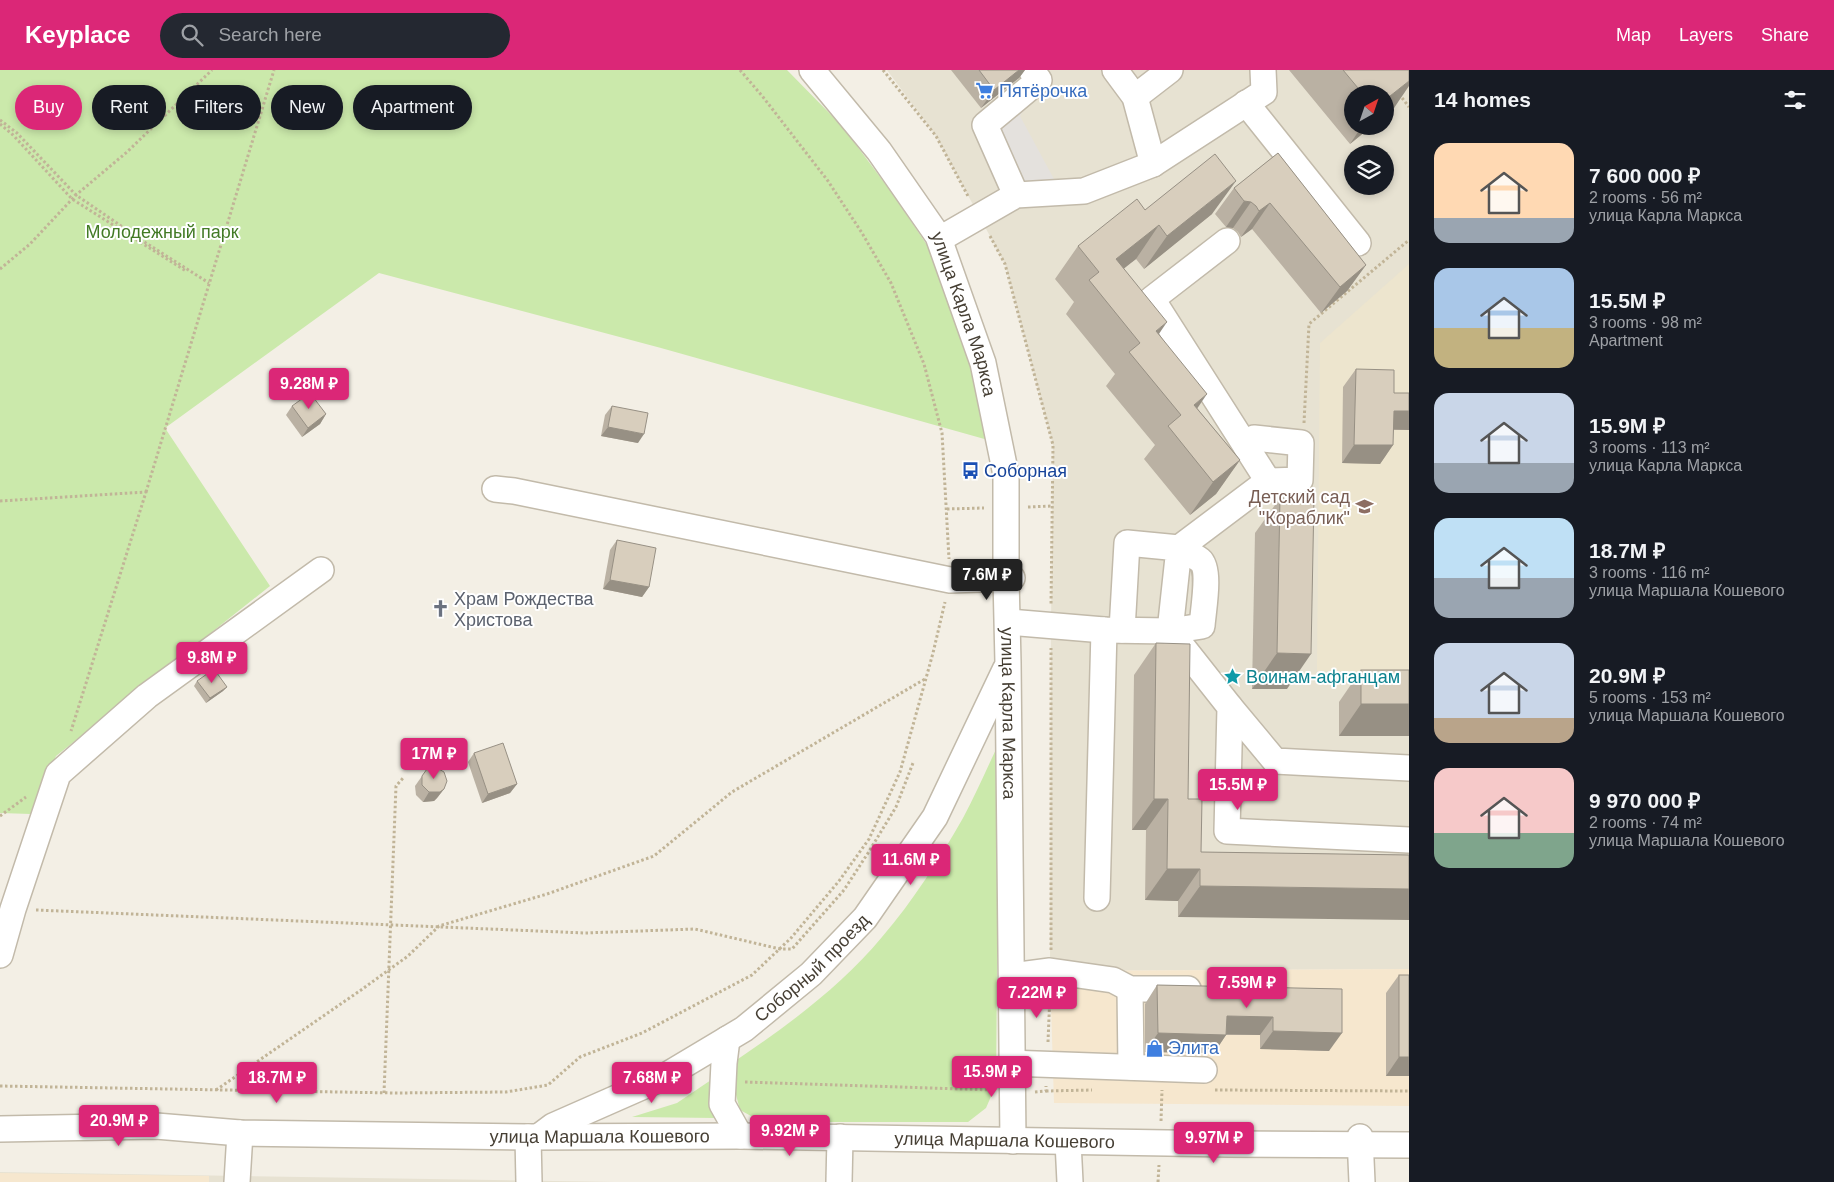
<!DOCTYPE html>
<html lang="en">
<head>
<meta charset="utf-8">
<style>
  :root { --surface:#171b24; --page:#242831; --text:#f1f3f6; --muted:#9ea1a6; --accent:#db2777 }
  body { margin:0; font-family:Arial,sans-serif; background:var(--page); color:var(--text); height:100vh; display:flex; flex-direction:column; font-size:19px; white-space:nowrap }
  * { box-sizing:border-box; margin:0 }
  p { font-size:16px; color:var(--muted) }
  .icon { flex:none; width:28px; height:28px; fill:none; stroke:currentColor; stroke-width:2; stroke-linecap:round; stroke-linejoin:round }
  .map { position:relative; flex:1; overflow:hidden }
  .details { display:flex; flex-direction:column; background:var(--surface); width:425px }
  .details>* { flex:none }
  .top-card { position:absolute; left:15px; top:15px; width:475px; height:45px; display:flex; gap:10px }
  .needle { width:32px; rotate:40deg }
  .tools { position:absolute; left:1344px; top:15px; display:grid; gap:10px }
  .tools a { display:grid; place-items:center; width:50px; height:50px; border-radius:50%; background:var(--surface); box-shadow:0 2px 8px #0003; font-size:25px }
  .price { position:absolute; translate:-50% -42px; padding:0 11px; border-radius:5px; background:var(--accent); color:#fff; font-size:16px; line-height:32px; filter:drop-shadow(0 1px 2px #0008) }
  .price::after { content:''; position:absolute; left:50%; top:30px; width:15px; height:11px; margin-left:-8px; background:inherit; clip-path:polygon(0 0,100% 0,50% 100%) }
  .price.on { background:#222; color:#fff }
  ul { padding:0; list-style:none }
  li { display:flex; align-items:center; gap:15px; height:125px; padding:0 25px }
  li span { display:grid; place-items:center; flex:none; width:140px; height:100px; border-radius:15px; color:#555 }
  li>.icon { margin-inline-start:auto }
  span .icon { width:60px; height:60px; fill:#fffc; stroke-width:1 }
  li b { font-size:21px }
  h2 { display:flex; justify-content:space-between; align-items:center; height:60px; padding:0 25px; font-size:21px }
  .tag { padding:0 18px; border-radius:22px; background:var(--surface); box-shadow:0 2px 8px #0003; font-size:18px; line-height:45px }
  .tag.on { background:var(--accent); color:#fff }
  header { display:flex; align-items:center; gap:30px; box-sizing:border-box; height:70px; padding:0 25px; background:var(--accent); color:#fff }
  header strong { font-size:24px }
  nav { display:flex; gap:28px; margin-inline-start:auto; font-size:18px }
  .search { width:350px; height:45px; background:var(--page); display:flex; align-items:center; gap:12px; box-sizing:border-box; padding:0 18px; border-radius:28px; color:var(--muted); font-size:19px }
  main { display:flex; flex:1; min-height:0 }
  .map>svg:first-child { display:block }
</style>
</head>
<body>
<header>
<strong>Keyplace</strong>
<div class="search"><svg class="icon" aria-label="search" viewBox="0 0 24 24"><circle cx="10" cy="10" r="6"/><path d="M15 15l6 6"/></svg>Search here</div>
<nav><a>Map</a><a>Layers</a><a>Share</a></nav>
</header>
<main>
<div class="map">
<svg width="1409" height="1112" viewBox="0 0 1409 1112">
  <rect width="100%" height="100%" fill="#f3efe5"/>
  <g fill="#e7e2d2" fill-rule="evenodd">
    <path d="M 887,0 L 1409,0 L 1409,899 L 1050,901 L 1051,555 L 1053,375 L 1005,194 L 936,66 ZM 1352,24 L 1385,24 L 1385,56 L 1352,56 ZM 1352,84 L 1385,84 L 1385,116 L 1352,116 Z"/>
    <path d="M 0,1102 L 615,1112 L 0,1112 Z"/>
  </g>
  <g fill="#f6e7ce">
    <path d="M 1409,899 L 1409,1036 L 1054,1033 L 1050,901 Z"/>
    <path d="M 0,1103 L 209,1106 L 209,1112 L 0,1112 Z"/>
  </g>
  <path fill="#ede5ce" d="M 1409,194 L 1409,603 L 1317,601 L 1320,273 Z"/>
  <g fill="#cbe9ab">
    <path d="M 0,0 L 787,0 L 842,56 L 892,123 L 927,175 L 959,241 L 988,370 L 661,278 L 379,203 L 165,358 L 270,516 L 56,686 L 31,744 L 0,743 Z"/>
    <path d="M 999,673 L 996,1015 L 986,1038 L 968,1052 L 762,1052 L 740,1040 L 734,1017 L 738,989 C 790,954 842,915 882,867 C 913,831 939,790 963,748 C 976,724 987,698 999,673 Z"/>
    <path d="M 711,1010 L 710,1032 L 716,1048 L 632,1047 L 677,1033 Z"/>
  </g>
  <path fill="#e4e1dd" d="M 1031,28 L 1020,46 L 1055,111 L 1011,133 L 976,54 Z"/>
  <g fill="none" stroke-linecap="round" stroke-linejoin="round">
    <defs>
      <g id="minor">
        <path id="s1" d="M 812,0 L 879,81 L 938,166 L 983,293 L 1006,405 L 1006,508 L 1008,593 L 1013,1071"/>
        <path d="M 1115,0 L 1135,27 L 1153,94"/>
        <path d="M 1135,27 L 1170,0"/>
        <path d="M 1246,33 L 1358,173"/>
        <path d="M 1016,125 L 985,55 L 1039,10 L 1031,0"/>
        <path d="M 945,166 L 1016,125 L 1084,121 L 1153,94 L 1264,22 L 1263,0"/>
        <path d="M 1246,376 L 1254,368 L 1301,373 L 1300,410 L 1268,411"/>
        <path d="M 495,419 L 514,421 L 950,510 L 1012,508"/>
        <path d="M 1008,552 L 1104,560 L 1170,561 L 1230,637 L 1227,761 L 1409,770"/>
        <path d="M 1122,560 L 1127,473 L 1179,478 L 1170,561 L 1202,556 C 1203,541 1211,499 1200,490 C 1194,485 1185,482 1179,478 L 1268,411 L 1152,229 L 1227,171"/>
        <path d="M 1230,637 L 1275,691 L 1409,698"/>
        <path d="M 1097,828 L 1104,560"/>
        <path d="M 0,885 L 13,839 L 58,704 L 147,626 L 321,500"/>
        <path d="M 1012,906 L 1050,901 L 1113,910 L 1130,919 L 1188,919"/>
        <path d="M 1130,919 L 1131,997"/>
        <path d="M 727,969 L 724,993 L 722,1034 L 740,1066"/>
        <path d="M 1012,993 L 1204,1000"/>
        <path id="s2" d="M 0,1059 L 156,1056 L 240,1063 L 528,1067 L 740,1066 L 1228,1074 L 1409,1075"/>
        <path id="s3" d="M 541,1065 L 553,1056 L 662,1008 L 744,959 L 811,904 L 865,848 L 935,747 L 1005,600"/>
        <path d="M 528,1067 L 529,1112"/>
        <path d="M 1360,1067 L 1362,1112"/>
        <path d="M 1068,1072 L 1070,1112"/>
        <path d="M 237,1112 L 240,1063"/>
        <path d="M 839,1112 L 840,1067"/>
      </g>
    </defs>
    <use href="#minor" stroke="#c2baaa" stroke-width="28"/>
    <g stroke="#c1b497" stroke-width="3" stroke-dasharray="2.5 2.5" stroke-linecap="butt">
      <path d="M 740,0 L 763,27 L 828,111 L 862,163 L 891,213 L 924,294 L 942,363 L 949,489"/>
      <path d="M 883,0 L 936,66 L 969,128"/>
      <path d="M 1399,24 L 1409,37"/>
      <path d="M 0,50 L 17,63 L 76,125 L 146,173 L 209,213"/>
      <path d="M 0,54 L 13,65 L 72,129 L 186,201"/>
      <path d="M 990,166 L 1005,194 L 1053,375 L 1051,535"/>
      <path d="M 0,199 L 30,174 L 76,125 L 127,82 L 212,0"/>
      <path d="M 1304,353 L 1309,254 L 1409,170"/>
      <path d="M 146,422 L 274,0"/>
      <path d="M 0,431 L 146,422 L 71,661"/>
      <path d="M 1028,437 L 1052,436"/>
      <path d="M 947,439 L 984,438"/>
      <path d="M 0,746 L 26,727"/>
      <path d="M 36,840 L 585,863 L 695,859 L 780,879 L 792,879 L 844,820 L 868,783 L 896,737 L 913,693"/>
      <path d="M 1051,880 L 1051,578"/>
      <path d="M 1048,972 L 1050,923"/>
      <path d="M 745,1012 L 992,1020"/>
      <path d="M 0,1016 L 395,1023 L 506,1022 L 548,1015 L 580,987 L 642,963 L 752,905 L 791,868 L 839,811 L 869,769 L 900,702 L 933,583 L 945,532"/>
      <path d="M 216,1020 L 361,920 L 408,886 L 439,856 L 547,824 L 654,786 L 732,722 L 925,609"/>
      <path d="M 1215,1020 L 1409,1021"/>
      <path d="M 1046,1021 L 1092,1020"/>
      <path d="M 1035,1022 L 1046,1021 L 1046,1016"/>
      <path d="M 384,1023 L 396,716 L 404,707"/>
      <path d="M 1161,1051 L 1162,1020"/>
      <path d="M 1158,1112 L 1159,1095"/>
    </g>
    <use href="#minor" stroke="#fff" stroke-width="25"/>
  </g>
  <g fill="#bab1a3">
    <path d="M 951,0 L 1025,0 L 1019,8 L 981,38 Z"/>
    <path d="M 1289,0 L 1409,0 L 1394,38 L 1385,24 L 1352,24 L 1352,56 L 1372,56 L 1350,74 Z"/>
    <path d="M 1278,83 L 1366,195 L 1347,221 L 1321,243 L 1252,159 L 1241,167 L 1238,162 L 1233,158 L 1226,157 L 1215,144 L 1234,118 Z"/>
    <path d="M 1145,140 L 1212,144 L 1144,199 L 1136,189 L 1123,198 L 1197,338 L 1240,390 L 1216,424 L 1190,445 L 1144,389 L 1155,375 L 1106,316 L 1115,304 L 1066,244 L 1074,232 L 1055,209 L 1078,176 Z"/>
    <path d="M 1356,299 L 1394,323 L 1409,360 L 1393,360 L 1393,375 L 1380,394 L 1342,393 L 1343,317 Z"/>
    <path d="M 292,336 L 326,344 L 320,354 L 302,367 L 286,345 Z"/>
    <path d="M 612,336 L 638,373 L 601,366 L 605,345 Z"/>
    <path d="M 1280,428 L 1287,619 L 1252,619 L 1255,463 Z"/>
    <path d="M 617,470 L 649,517 L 642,527 L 603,519 L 610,480 Z"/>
    <path d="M 1156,573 L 1188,729 L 1201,782 L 1409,785 L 1178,847 L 1178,831 L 1145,830 L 1146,760 L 1132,760 L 1134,605 Z"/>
    <path d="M 1361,600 L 1409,600 L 1409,666 L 1339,666 L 1339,632 Z"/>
    <path d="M 197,611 L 227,617 L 223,621 L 206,633 L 194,616 Z"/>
    <path d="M 474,683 L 517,714 L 510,723 L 482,733 L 468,692 Z"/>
    <path d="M 427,699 L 444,719 L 437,728 L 434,731 L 423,732 L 416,725 L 415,716 Z"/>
    <path d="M 1399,905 L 1409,1006 L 1386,1006 L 1386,923 Z"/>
    <path d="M 1157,915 L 1342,919 L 1329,981 L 1260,979 L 1260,965 L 1226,965 L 1214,983 L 1145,982 L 1145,934 Z"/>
  </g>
  <g fill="#979084">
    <path d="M 1019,0 L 1025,0 L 1019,8 L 981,38 L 994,20 Z"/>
    <path d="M 1409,11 L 1409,16 L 1394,38 L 1385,45 L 1385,30 Z"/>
    <path d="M 1362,56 L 1372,56 L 1350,74 Z"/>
    <path d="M 1236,111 L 1212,144 L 1144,199 L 1167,166 Z"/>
    <path d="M 1244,131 L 1251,132 L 1233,158 L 1226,157 Z"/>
    <path d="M 1270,133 L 1252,159 L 1241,167 L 1259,141 Z"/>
    <path d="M 1159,155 L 1136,189 L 1097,220 L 1116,189 Z"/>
    <path d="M 1366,195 L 1347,221 L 1321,243 L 1340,217 Z"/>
    <path d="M 1167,252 L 1144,286 L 1156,261 Z"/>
    <path d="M 1207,324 L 1184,358 L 1194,335 Z"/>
    <path d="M 1394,341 L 1409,341 L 1409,360 L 1381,359 Z"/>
    <path d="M 326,344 L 320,354 L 302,367 L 308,358 Z"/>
    <path d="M 608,357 L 644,364 L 638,373 L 601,366 Z"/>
    <path d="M 1354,375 L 1393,375 L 1380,394 L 1342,393 Z"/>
    <path d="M 1240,390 L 1216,424 L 1190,445 L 1213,412 Z"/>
    <path d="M 610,510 L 649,517 L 642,527 L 603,519 Z"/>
    <path d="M 1277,583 L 1311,584 L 1287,619 L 1252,619 Z"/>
    <path d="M 227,617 L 223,621 L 206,633 L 210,628 Z"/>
    <path d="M 1361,634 L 1409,634 L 1409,666 L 1339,666 Z"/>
    <path d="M 517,714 L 510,723 L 482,733 L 488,724 Z"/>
    <path d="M 444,719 L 437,728 L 434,731 L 423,732 L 429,722 Z"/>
    <path d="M 1154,729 L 1168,729 L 1146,760 L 1132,760 Z"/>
    <path d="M 1167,799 L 1200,799 L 1178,831 L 1145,830 Z"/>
    <path d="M 1200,816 L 1409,819 L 1409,850 L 1178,847 Z"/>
    <path d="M 1227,946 L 1273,947 L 1260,965 L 1214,964 Z"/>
    <path d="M 1273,961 L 1342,963 L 1329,981 L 1260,979 Z"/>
    <path d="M 1158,963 L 1226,965 L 1214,983 L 1145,982 Z"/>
    <path d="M 1399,987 L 1409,987 L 1409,1006 L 1386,1006 Z"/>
  </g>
  <g fill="#d8cebd" stroke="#979084">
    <path d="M 979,0 L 1019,0 L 994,20 Z"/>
    <path d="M 1343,0 L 1409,0 L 1409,11 L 1385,30 L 1385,24 L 1363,24 Z"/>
    <path d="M 1278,83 L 1366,195 L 1340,217 L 1270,133 L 1259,141 L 1256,136 L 1251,132 L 1244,131 L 1234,118 Z"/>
    <path d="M 1215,84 L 1236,111 L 1167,166 L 1159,155 L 1116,189 L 1167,252 L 1156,261 L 1207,324 L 1194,335 L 1240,390 L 1213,412 L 1168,356 L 1181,345 L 1129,282 L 1140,273 L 1089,210 L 1099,202 L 1078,176 L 1137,129 L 1145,140 Z"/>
    <path d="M 1356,299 L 1394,300 L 1394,323 L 1409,323 L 1409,341 L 1394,341 L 1393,375 L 1354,375 Z"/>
    <path d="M 310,323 L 326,344 L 308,358 L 292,336 Z"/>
    <path d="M 612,336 L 648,343 L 644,364 L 608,357 Z"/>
    <path d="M 1280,428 L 1314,428 L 1311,584 L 1277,583 Z"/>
    <path d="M 617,470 L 656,478 L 649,517 L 610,510 Z"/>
    <path d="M 1156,573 L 1190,574 L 1188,729 L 1202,729 L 1201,782 L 1409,785 L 1409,819 L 1200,816 L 1200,799 L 1167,799 L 1168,729 L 1154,729 Z"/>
    <path d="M 214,599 L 227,617 L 210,628 L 197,611 Z"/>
    <rect x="1361" y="600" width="48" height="34"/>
    <path d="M 503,673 L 517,714 L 488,724 L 474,683 Z"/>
    <path d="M 437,698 L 444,702 L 447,711 L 444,719 L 440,722 L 429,722 L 422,715 L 422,706 L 427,699 Z"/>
    <rect x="1399" y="905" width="10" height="82"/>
    <path d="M 1157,915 L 1342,919 L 1342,963 L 1273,961 L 1273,947 L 1227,946 L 1226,965 L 1158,963 Z"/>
  </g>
  <defs>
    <symbol id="supermarket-bare" viewBox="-9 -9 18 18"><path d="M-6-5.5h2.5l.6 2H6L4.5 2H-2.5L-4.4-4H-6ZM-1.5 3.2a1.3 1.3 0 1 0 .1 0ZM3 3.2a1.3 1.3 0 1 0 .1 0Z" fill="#3f7fe0" stroke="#fff" stroke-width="2.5" paint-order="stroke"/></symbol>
    <symbol id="bus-bare" viewBox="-9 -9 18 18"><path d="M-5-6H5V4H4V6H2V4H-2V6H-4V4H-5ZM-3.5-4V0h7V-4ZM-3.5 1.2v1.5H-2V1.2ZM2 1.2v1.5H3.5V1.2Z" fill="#1a4fb4" stroke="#fff" stroke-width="2.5" paint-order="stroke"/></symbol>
    <symbol id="school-bare" viewBox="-9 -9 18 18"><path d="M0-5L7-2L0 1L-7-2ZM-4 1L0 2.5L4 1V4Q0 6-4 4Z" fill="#8d6e63" stroke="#fff" stroke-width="2.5" paint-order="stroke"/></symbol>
    <symbol id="church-bare" viewBox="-9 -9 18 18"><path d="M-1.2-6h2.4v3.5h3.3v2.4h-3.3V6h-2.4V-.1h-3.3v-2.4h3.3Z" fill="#6b7280" stroke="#fff" stroke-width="2.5" paint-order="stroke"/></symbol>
    <symbol id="sight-bare" viewBox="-9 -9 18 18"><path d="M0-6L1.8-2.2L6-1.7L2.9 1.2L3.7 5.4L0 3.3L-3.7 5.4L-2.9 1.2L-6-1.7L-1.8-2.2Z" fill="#0f9aa8" stroke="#fff" stroke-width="2.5" paint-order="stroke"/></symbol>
    <symbol id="shop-bare" viewBox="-9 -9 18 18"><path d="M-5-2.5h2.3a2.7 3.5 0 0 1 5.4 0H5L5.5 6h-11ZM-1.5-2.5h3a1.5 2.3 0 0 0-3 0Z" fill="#3f7fe0" stroke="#fff" stroke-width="2.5" paint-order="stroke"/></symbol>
  </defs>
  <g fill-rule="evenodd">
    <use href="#supermarket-bare" x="972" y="8" width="25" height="25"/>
    <use href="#bus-bare" x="958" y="388" width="25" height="25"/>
    <use href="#school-bare" x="1352" y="424" width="25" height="25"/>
    <use href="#church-bare" x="428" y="526" width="25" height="25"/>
    <use href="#sight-bare" x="1220" y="594" width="25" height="25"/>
    <use href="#shop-bare" x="1142" y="966" width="25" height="25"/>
  </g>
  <g text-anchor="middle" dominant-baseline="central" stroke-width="4" stroke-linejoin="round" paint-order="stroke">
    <g font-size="18" fill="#366cbe" stroke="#fff" text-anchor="start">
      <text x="999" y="21">Пятёрочка</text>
      <text x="1168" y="978">Элита</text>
    </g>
    <g font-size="18" fill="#427a25" stroke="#fff">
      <text x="162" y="162">Молодежный парк</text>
    </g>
    <g font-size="18" fill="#463f34" stroke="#fff">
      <text stroke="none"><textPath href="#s1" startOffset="291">улица Карла Маркса</textPath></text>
      <text stroke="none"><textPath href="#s1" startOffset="696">улица Карла Маркса</textPath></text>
      <text stroke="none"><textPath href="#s3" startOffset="321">Соборный проезд</textPath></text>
      <text stroke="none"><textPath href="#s2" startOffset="600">улица Маршала Кошевого</textPath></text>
      <text stroke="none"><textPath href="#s2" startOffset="1005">улица Маршала Кошевого</textPath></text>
    </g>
    <g font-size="18" fill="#164399" stroke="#fff" text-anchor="start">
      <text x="984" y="401">Соборная</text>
    </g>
    <g font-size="18" fill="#785e54" stroke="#fff" text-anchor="end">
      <text x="1350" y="427">Детский сад<tspan x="1350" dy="21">"Кораблик"</tspan></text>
    </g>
    <g font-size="18" fill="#5b616d" stroke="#fff" text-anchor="start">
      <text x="454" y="529">Храм Рождества<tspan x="454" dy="21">Христова</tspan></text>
    </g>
    <g font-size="18" fill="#0d838f" stroke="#fff" text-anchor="start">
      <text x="1246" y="607">Воинам-афганцам</text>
    </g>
  </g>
</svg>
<div class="tools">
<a><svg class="needle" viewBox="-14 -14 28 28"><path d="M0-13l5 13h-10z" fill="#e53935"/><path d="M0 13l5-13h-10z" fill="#9ea1a6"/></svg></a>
<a><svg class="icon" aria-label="layers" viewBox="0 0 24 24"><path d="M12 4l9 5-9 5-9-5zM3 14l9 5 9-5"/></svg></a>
</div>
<b class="price" style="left:309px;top:340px">9.28M ₽</b>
<b class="price on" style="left:987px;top:531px">7.6M ₽</b>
<b class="price" style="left:212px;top:614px">9.8M ₽</b>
<b class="price" style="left:434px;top:710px">17M ₽</b>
<b class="price" style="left:1238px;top:741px">15.5M ₽</b>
<b class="price" style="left:911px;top:816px">11.6M ₽</b>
<b class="price" style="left:1247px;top:939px">7.59M ₽</b>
<b class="price" style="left:1037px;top:949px">7.22M ₽</b>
<b class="price" style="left:992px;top:1028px">15.9M ₽</b>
<b class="price" style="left:277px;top:1034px">18.7M ₽</b>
<b class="price" style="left:652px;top:1034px">7.68M ₽</b>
<b class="price" style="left:119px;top:1077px">20.9M ₽</b>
<b class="price" style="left:790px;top:1087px">9.92M ₽</b>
<b class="price" style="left:1214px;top:1094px">9.97M ₽</b>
<div class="top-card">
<a class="tag on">Buy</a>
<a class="tag">Rent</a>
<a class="tag">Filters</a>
<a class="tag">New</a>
<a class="tag">Apartment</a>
</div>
</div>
<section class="details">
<h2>14 homes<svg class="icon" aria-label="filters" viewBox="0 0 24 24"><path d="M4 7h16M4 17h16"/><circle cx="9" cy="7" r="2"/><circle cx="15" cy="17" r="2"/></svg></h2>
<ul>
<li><span style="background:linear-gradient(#ffd9b3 75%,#9aa5b1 0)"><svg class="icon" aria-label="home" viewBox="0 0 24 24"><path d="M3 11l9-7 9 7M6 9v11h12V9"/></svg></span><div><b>7 600 000 ₽</b><p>2 rooms · 56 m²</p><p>улица Карла Маркса</p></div></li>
<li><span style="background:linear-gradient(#a9c7e8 60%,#c2b280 0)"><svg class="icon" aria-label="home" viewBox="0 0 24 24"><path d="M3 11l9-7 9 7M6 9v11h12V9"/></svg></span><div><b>15.5M ₽</b><p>3 rooms · 98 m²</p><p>Apartment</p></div></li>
<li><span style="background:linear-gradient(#c9d6e8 70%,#9aa5b1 0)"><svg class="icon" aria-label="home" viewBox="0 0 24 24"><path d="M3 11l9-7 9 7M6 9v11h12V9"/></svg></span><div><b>15.9M ₽</b><p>3 rooms · 113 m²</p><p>улица Карла Маркса</p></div></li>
<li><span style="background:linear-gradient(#bfe0f5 60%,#9aa5b1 0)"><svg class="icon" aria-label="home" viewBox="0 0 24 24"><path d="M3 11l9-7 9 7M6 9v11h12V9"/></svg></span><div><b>18.7M ₽</b><p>3 rooms · 116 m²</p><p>улица Маршала Кошевого</p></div></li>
<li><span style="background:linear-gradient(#c9d6e8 75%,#b9a48a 0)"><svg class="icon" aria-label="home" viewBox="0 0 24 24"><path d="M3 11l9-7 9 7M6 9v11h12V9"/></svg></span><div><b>20.9M ₽</b><p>5 rooms · 153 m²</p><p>улица Маршала Кошевого</p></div></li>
<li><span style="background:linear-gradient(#f6c9c9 65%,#7fa58c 0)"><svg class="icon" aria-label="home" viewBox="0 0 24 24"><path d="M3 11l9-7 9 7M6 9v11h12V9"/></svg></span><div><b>9 970 000 ₽</b><p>2 rooms · 74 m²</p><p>улица Маршала Кошевого</p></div></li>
</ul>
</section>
</main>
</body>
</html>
